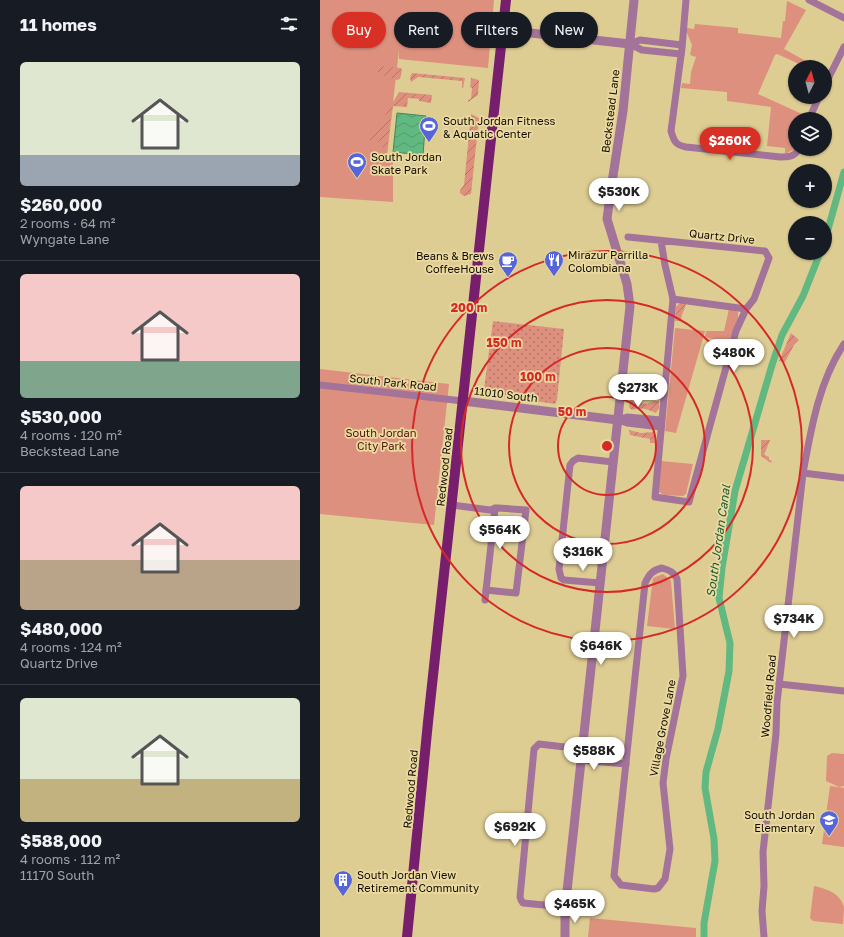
<!DOCTYPE html>
<html lang="en">
<head>
<meta charset="utf-8">
<style>
  :root { --surface:#171b24; --page:#20242c; --text:#f1f3f6; --muted:#9ea1a6; --line:#363941; --accent:#d93025 }
  body { margin:0; font-family:"Golos Text",sans-serif; background:var(--page); color:var(--text); height:100vh; display:flex; flex-direction:column; font-size:15px; white-space:nowrap }
  * { box-sizing:border-box; margin:0 }
  p { font-size:13px; color:var(--muted) }
  .icon { flex:none; width:22px; height:22px; fill:none; stroke:currentColor; stroke-width:2; stroke-linecap:round; stroke-linejoin:round }
  .map { position:relative; flex:1; overflow:hidden }
  .drawer { display:flex; flex-direction:column; background:var(--surface); width:320px }
  .drawer>* { flex:none }
  .top-card { position:absolute; left:12px; top:12px; width:380px; height:36px; display:flex; gap:8px }
  .needle { width:26px; rotate:6deg }
  .buttons { position:absolute; left:468px; top:60px; display:grid; gap:8px }
  .buttons a { display:grid; place-items:center; width:44px; height:44px; border-radius:50%; background:var(--surface); box-shadow:0 1px 3px #0004; font-size:20px }
  .price { position:absolute; translate:-50% -34px; padding:0 9px; border-radius:14px; background:#fff; color:#222; font-size:13px; line-height:26px; filter:drop-shadow(0 1px 2px #0008) }
  .price::after { content:''; position:absolute; left:50%; top:24px; width:12px; height:9px; margin-left:-6px; background:inherit; clip-path:polygon(0 0,100% 0,50% 100%) }
  .price.current { background:var(--accent); color:#fff }
  ul { padding:0; list-style:none }
  li { display:grid; align-content:center; gap:8px; height:212px; padding:0 20px }
  li+li { border-top:1px solid var(--line) }
  li span { display:grid; place-items:center; height:124px; border-radius:6px; color:#555 }
  li>.icon { margin-inline-start:auto }
  span .icon { width:72px; height:72px; fill:#fffc; stroke-width:1 }
  li b { font-size:17px }
  h2 { display:flex; justify-content:space-between; align-items:center; height:48px; padding:0 20px; font-size:17px }
  .tag { padding:0 14px; border-radius:18px; background:var(--surface); box-shadow:0 1px 3px #0004; font-size:14px; line-height:36px }
  .tag.current { background:var(--accent); color:#fff }
  main { display:flex; flex:1; min-height:0 }
  .map>svg:first-child { display:block }
</style>
</head>
<body>
<main>
<section class="drawer">
<h2>11 homes<svg class="icon" aria-label="filters" viewBox="0 0 24 24"><path d="M4 7h16M4 17h16"/><circle cx="9" cy="7" r="2"/><circle cx="15" cy="17" r="2"/></svg></h2>
<ul>
<li><span style="background:linear-gradient(#dfe7d0 75%,#9aa5b1 0)"><svg class="icon" aria-label="home" viewBox="0 0 24 24"><path d="M3 11l9-7 9 7M6 9v11h12V9"/></svg></span><div><b>$260,000</b><p>2 rooms · 64 m²</p><p>Wyngate Lane</p></div></li>
<li><span style="background:linear-gradient(#f6c9c9 70%,#7fa58c 0)"><svg class="icon" aria-label="home" viewBox="0 0 24 24"><path d="M3 11l9-7 9 7M6 9v11h12V9"/></svg></span><div><b>$530,000</b><p>4 rooms · 120 m²</p><p>Beckstead Lane</p></div></li>
<li><span style="background:linear-gradient(#f6c9c9 60%,#b9a48a 0)"><svg class="icon" aria-label="home" viewBox="0 0 24 24"><path d="M3 11l9-7 9 7M6 9v11h12V9"/></svg></span><div><b>$480,000</b><p>4 rooms · 124 m²</p><p>Quartz Drive</p></div></li>
<li><span style="background:linear-gradient(#dfe7d0 65%,#c2b280 0)"><svg class="icon" aria-label="home" viewBox="0 0 24 24"><path d="M3 11l9-7 9 7M6 9v11h12V9"/></svg></span><div><b>$588,000</b><p>4 rooms · 112 m²</p><p>11170 South</p></div></li>
</ul>
</section>
<div class="map">
<svg width="524" height="937" viewBox="0 0 524 937">
  <defs>
    <pattern id="grass-dots" width="8" height="8" patternUnits="userSpaceOnUse"><rect width="8" height="8" fill="#dd907e"/><path d="M2 2h.1M6 6h.1" fill="none" stroke="#b27465" stroke-width="1.8" stroke-linecap="round"/></pattern>
    <pattern id="garden-furrows" width="10" height="10" patternUnits="userSpaceOnUse"><rect width="10" height="10" fill="#dd907e"/><path d="M-1 1l2-2M0 10L10 0M9 11l2-2" fill="none" stroke="#b27465"/></pattern>
    <pattern id="water-waves" width="16" height="10" patternUnits="userSpaceOnUse"><rect width="16" height="10" fill="#61b880"/><path d="M0 5q4-4 8 0t8 0" fill="none" stroke="#539d6d"/></pattern>
  </defs>
  <rect width="100%" height="100%" fill="#decd93"/>
  <path fill="url(#grass-dots)" d="M 173,321 L 244,329 L 237,400 L 235,404 L 167,394 L 164,389 Z"/>
  <g fill="#dd907e">
    <path d="M 0,0 L 174,0 L 168,68 L 79,59 L 79,50 L 67,156 L 73,157 L 73,202 L 0,197 Z"/>
    <path d="M 467,1 L 486,10 L 464,49 L 497,67 L 486,67 L 457,54 L 455,55 L 438,94 L 482,114 L 480,119 L 475,119 L 475,131 L 470,144 L 475,146 L 475,149 L 465,154 L 465,148 L 447,146 L 451,107 L 407,101 L 407,92 L 361,88 L 362,83 L 370,84 L 371,72 L 376,57 L 370,55 L 372,45 L 367,33 L 367,28 L 374,29 L 375,24 L 418,28 L 418,33 L 461,38 L 463,21 L 465,21 Z"/>
    <path d="M 409,309 L 414,309 L 418,312 L 418,319 L 408,343 L 385,337 L 386,331 L 404,331 Z"/>
    <path d="M 355,328 L 385,331 L 356,433 L 345,431 Z"/>
    <path d="M 0,369 L 129,384 L 114,525 L 0,514 Z"/>
    <path d="M 341,461 L 373,464 L 366,494 L 363,496 L 344,495 L 339,492 L 338,488 Z"/>
    <path d="M 343,574 L 351,581 L 355,629 L 327,626 L 333,578 Z"/>
    <path d="M 512,753 L 524,754 L 524,786 L 519,787 L 506,781 L 507,756 Z"/>
    <path d="M 510,786 L 524,788 L 524,847 L 502,844 Z"/>
    <path d="M 494,886 C 507,889 520,893 524,907 C 524,912 523,919 523,924 L 493,921 L 490,918 Z"/>
    <path d="M 270,918 L 376,928 L 376,937 L 268,937 Z"/>
  </g>
  <g fill="url(#garden-furrows)">
    <path d="M 61,66 L 81,68 L 82,71 L 80,79 L 76,80 L 58,73 L 58,69 Z"/>
    <path d="M 92,73 L 145,78 L 143,88 L 142,87 L 142,81 L 98,77 L 91,82 L 90,78 Z"/>
    <path d="M 151,78 L 159,80 L 158,95 L 148,102 L 148,100 L 151,99 L 152,88 L 150,87 Z"/>
    <path d="M 79,92 L 112,95 L 111,103 L 99,101 L 99,99 L 88,98 L 87,107 L 73,106 L 66,156 L 63,160 L 63,142 L 52,141 L 47,138 L 63,119 Z"/>
    <path d="M 151,114 L 159,118 L 151,194 L 144,196 L 140,193 L 140,190 L 144,185 Z"/>
    <path d="M 360,303 L 366,303 C 365,310 361,314 361,321 L 355,321 L 356,307 Z"/>
    <path d="M 471,333 L 479,340 L 474,345 L 465,362 L 459,361 Z"/>
    <path d="M 310,400 L 326,404 L 334,401 L 339,401 L 339,408 L 336,413 C 327,409 321,407 312,410 L 309,407 Z"/>
    <path d="M 309,430 L 321,433 L 334,432 L 335,443 L 330,443 L 330,439 L 310,435 Z"/>
    <path d="M 441,440 L 450,440 L 444,455 L 449,457 L 449,460 L 452,461 L 451,463 L 441,456 Z"/>
  </g>
  <path fill="url(#water-waves)" stroke="#4a845a" d="M 77,113 L 106,116 L 103,155 L 73,152 Z"/>
  <g fill="none" stroke-linecap="round" stroke-linejoin="round">
    <g stroke="#61b880" stroke-width="7">
      <path d="M 505,240 L 524,172"/>
      <path d="M 384,937 L 384,923 L 395,861 L 394,839 L 385,788 L 386,772 L 398,729 L 409,671 L 410,643 L 399,598 L 402,568 L 415,491 L 452,365 L 462,335 L 483,296 L 500,253"/>
    </g>
    <g stroke="#a37399" stroke-width="7">
      <path d="M 366,0 L 362,48 L 351,131 C 354,141 355,145 366,147 L 460,157 C 469,157 474,157 479,149"/>
      <path d="M 489,0 L 524,18"/>
      <path d="M 310,44 L 320,40 L 362,45"/>
      <path d="M 310,44 L 322,50 L 361,54"/>
      <path d="M 505,85 L 524,47"/>
      <path d="M 489,119 L 499,97"/>
      <path d="M 308,237 L 445,251 L 449,258 L 434,299 L 426,309 L 416,331 L 369,502 L 335,497 L 353,299 L 345,265 L 341,241"/>
      <path d="M 353,299 L 426,309"/>
      <path d="M 0,385 L 143,401"/>
      <path d="M 298,420 L 307,417 L 341,420"/>
      <path d="M 298,420 L 307,423 L 341,427"/>
      <path d="M 483,473 L 524,478"/>
      <path d="M 132,505 L 170,510 L 178,508 L 206,510 L 196,593 L 166,590"/>
      <path d="M 342,568 C 349,570 354,572 357,579 L 363,676 L 346,759 L 343,783 L 350,849 L 345,879 L 338,888 L 334,889 L 301,885 L 294,876 L 325,583 C 329,575 332,570 342,568 Z"/>
      <path d="M 280,583 L 244,580 L 241,578 L 239,569 L 250,465 L 253,461 L 258,458 L 293,462"/>
      <path d="M 165,600 L 175,508"/>
      <path d="M 459,684 L 524,691"/>
      <path d="M 261,760 L 306,764"/>
      <path d="M 245,907 L 203,903 L 201,900 L 200,897 L 214,749 L 219,744 L 262,749"/>
      <path d="M 444,937 L 442,911 L 444,886 L 443,852 L 456,734 L 457,703 L 483,473 C 491,429 499,381 524,344"/>
    </g>
    <g stroke="#a37399" stroke-width="9">
      <path d="M 183,30 L 310,44"/>
      <path d="M 143,401 L 298,420"/>
      <path d="M 245,937 L 245,910 L 310,306 L 307,284 L 287,219 L 291,189 L 303,111 L 314,0"/>
    </g>
    <path stroke="#771e6c" stroke-width="10" d="M 87,937 L 108,722 L 186,0"/>
  </g>
  <g fill="none" stroke="#d62828" stroke-width="2">
    <circle cx="287" cy="446" r="49"/>
    <circle cx="287" cy="446" r="98"/>
    <circle cx="287" cy="446" r="146"/>
    <circle cx="287" cy="446" r="195"/>
  </g>
  <defs>
    <symbol id="stadium-pin" viewBox="-11 -11 22 30"><path d="M0 17L-7.5 6A9.5 9.5 0 1 1 7.5 6Z" fill="#5665dc" stroke="#ebdaa0"/><path d="M0-5a6.5 5 0 1 0 0 10a6.5 5 0 1 0 0-10ZM-3.5-1.8h7v3.6h-7Z" fill="#fff"/></symbol>
    <symbol id="restaurant-pin" viewBox="-11 -11 22 30"><path d="M0 17L-7.5 6A9.5 9.5 0 1 1 7.5 6Z" fill="#5665dc" stroke="#ebdaa0"/><path d="M-5-6h1v4h1v-4h1v4h1v-4h1v5L-1.5 .5V6h-2V.5L-5-1ZM5-6V6H3V1.5H1.5Q1.5-4 5-6Z" fill="#fff"/></symbol>
    <symbol id="cafe-pin" viewBox="-11 -11 22 30"><path d="M0 17L-7.5 6A9.5 9.5 0 1 1 7.5 6Z" fill="#5665dc" stroke="#ebdaa0"/><path d="M-5.5-4.5H6V0H3Q3 3.5 0 3.5H-2.5Q-5.5 3.5-5.5 0ZM3-3.2v2h1.7v-2ZM-6 4.5H4V6H-6Z" fill="#fff"/></symbol>
    <symbol id="school-pin" viewBox="-11 -11 22 30"><path d="M0 17L-7.5 6A9.5 9.5 0 1 1 7.5 6Z" fill="#5665dc" stroke="#ebdaa0"/><path d="M0-5L7-2L0 1L-7-2ZM-4 1L0 2.5L4 1V4Q0 6-4 4Z" fill="#fff"/></symbol>
    <symbol id="building-pin" viewBox="-11 -11 22 30"><path d="M0 17L-7.5 6A9.5 9.5 0 1 1 7.5 6Z" fill="#5665dc" stroke="#ebdaa0"/><path d="M-4-6H4V6H1V3H-1V6H-4ZM-2.5-4.3h1.7v1.8h-1.7ZM.8-4.3h1.7v1.8H.8ZM-2.5-1h1.7V.8h-1.7ZM.8-1h1.7V.8H.8Z" fill="#fff"/></symbol>
  </defs>
  <g fill-rule="evenodd">
    <use href="#stadium-pin" x="98" y="115" width="22" height="30"/>
    <use href="#stadium-pin" x="26" y="151" width="22" height="30"/>
    <use href="#restaurant-pin" x="223" y="249" width="22" height="30"/>
    <use href="#cafe-pin" x="177" y="250" width="22" height="30"/>
    <use href="#school-pin" x="498" y="809" width="22" height="30"/>
    <use href="#building-pin" x="12" y="869" width="22" height="30"/>
  </g>
  <g text-anchor="middle" dominant-baseline="central" stroke-width="3.5" stroke-linejoin="round" paint-order="stroke">
    <g font-size="11" fill="#130c00" stroke="#ebdaa0">
      <text transform="translate(290 111) rotate(-83)">Beckstead Lane</text>
      <text transform="translate(402 236) rotate(6)">Quartz Drive</text>
      <text transform="translate(73 382) rotate(6)">South Park Road</text>
      <text transform="translate(186 394) rotate(7)">11010 South</text>
      <text transform="translate(124 467) rotate(-84)">Redwood Road</text>
      <text transform="translate(448 696) rotate(-85)">Woodfield Road</text>
      <text transform="translate(342 728) rotate(-79)">Village Grove Lane</text>
      <text transform="translate(90 789) rotate(-85)">Redwood Road</text>
    </g>
    <g font-size="11" fill="#130c00" stroke="#ebdaa0" text-anchor="start">
      <text x="123" y="120">South Jordan Fitness<tspan x="123" dy="13">&amp; Aquatic Center</tspan></text>
      <text x="51" y="156">South Jordan<tspan x="51" dy="13">Skate Park</tspan></text>
      <text x="248" y="254">Mirazur Parrilla<tspan x="248" dy="13">Colombiana</tspan></text>
      <text x="174" y="255" text-anchor="end">Beans &amp; Brews<tspan x="174" dy="13">CoffeeHouse</tspan></text>
      <text x="495" y="814" text-anchor="end">South Jordan<tspan x="495" dy="13">Elementary</tspan></text>
      <text x="37" y="874">South Jordan View<tspan x="37" dy="13">Retirement Community</tspan></text>
    </g>
    <g font-size="11" fill="#51170a" stroke="#ebdaa0">
      <text x="61" y="432">South Jordan<tspan x="61" dy="13">City Park</tspan></text>
    </g>
    <g font-size="12" font-style="italic" fill="#1b5a35" stroke="#ebdaa0">
      <text transform="translate(398 541) rotate(-82)">South Jordan Canal</text>
    </g>
  </g>
  <circle cx="287" cy="446" r="6" fill="#d62828" stroke="#ebdaa0" stroke-width="2"/>
  <g font-size="12" text-anchor="middle" font-weight="bold" fill="#d62828" stroke="#ebdaa0" stroke-width="3.5" stroke-linejoin="round" paint-order="stroke">
    <text x="149" y="312">200 m</text>
    <text x="184" y="347">150 m</text>
    <text x="218" y="381">100 m</text>
    <text x="252" y="416">50 m</text>
  </g>
</svg>
<div class="buttons">
<a><svg class="needle" viewBox="-14 -14 28 28"><path d="M0-13l5 13h-10z" fill="#e53935"/><path d="M0 13l5-13h-10z" fill="#9ea1a6"/></svg></a>
<a><svg class="icon" aria-label="layers" viewBox="0 0 24 24"><path d="M12 4l9 5-9 5-9-5zM3 14l9 5 9-5"/></svg></a>
<a>+</a>
<a>−</a>
</div>
<b class="price current" style="left:410px;top:161px">$260K</b>
<b class="price" style="left:299px;top:212px">$530K</b>
<b class="price" style="left:414px;top:373px">$480K</b>
<b class="price" style="left:318px;top:408px">$273K</b>
<b class="price" style="left:180px;top:550px">$564K</b>
<b class="price" style="left:263px;top:572px">$316K</b>
<b class="price" style="left:474px;top:639px">$734K</b>
<b class="price" style="left:281px;top:666px">$646K</b>
<b class="price" style="left:274px;top:771px">$588K</b>
<b class="price" style="left:195px;top:847px">$692K</b>
<b class="price" style="left:255px;top:924px">$465K</b>
<div class="top-card">
<a class="tag current">Buy</a>
<a class="tag">Rent</a>
<a class="tag">Filters</a>
<a class="tag">New</a>
</div>
</div>
</main>
</body>
</html>
